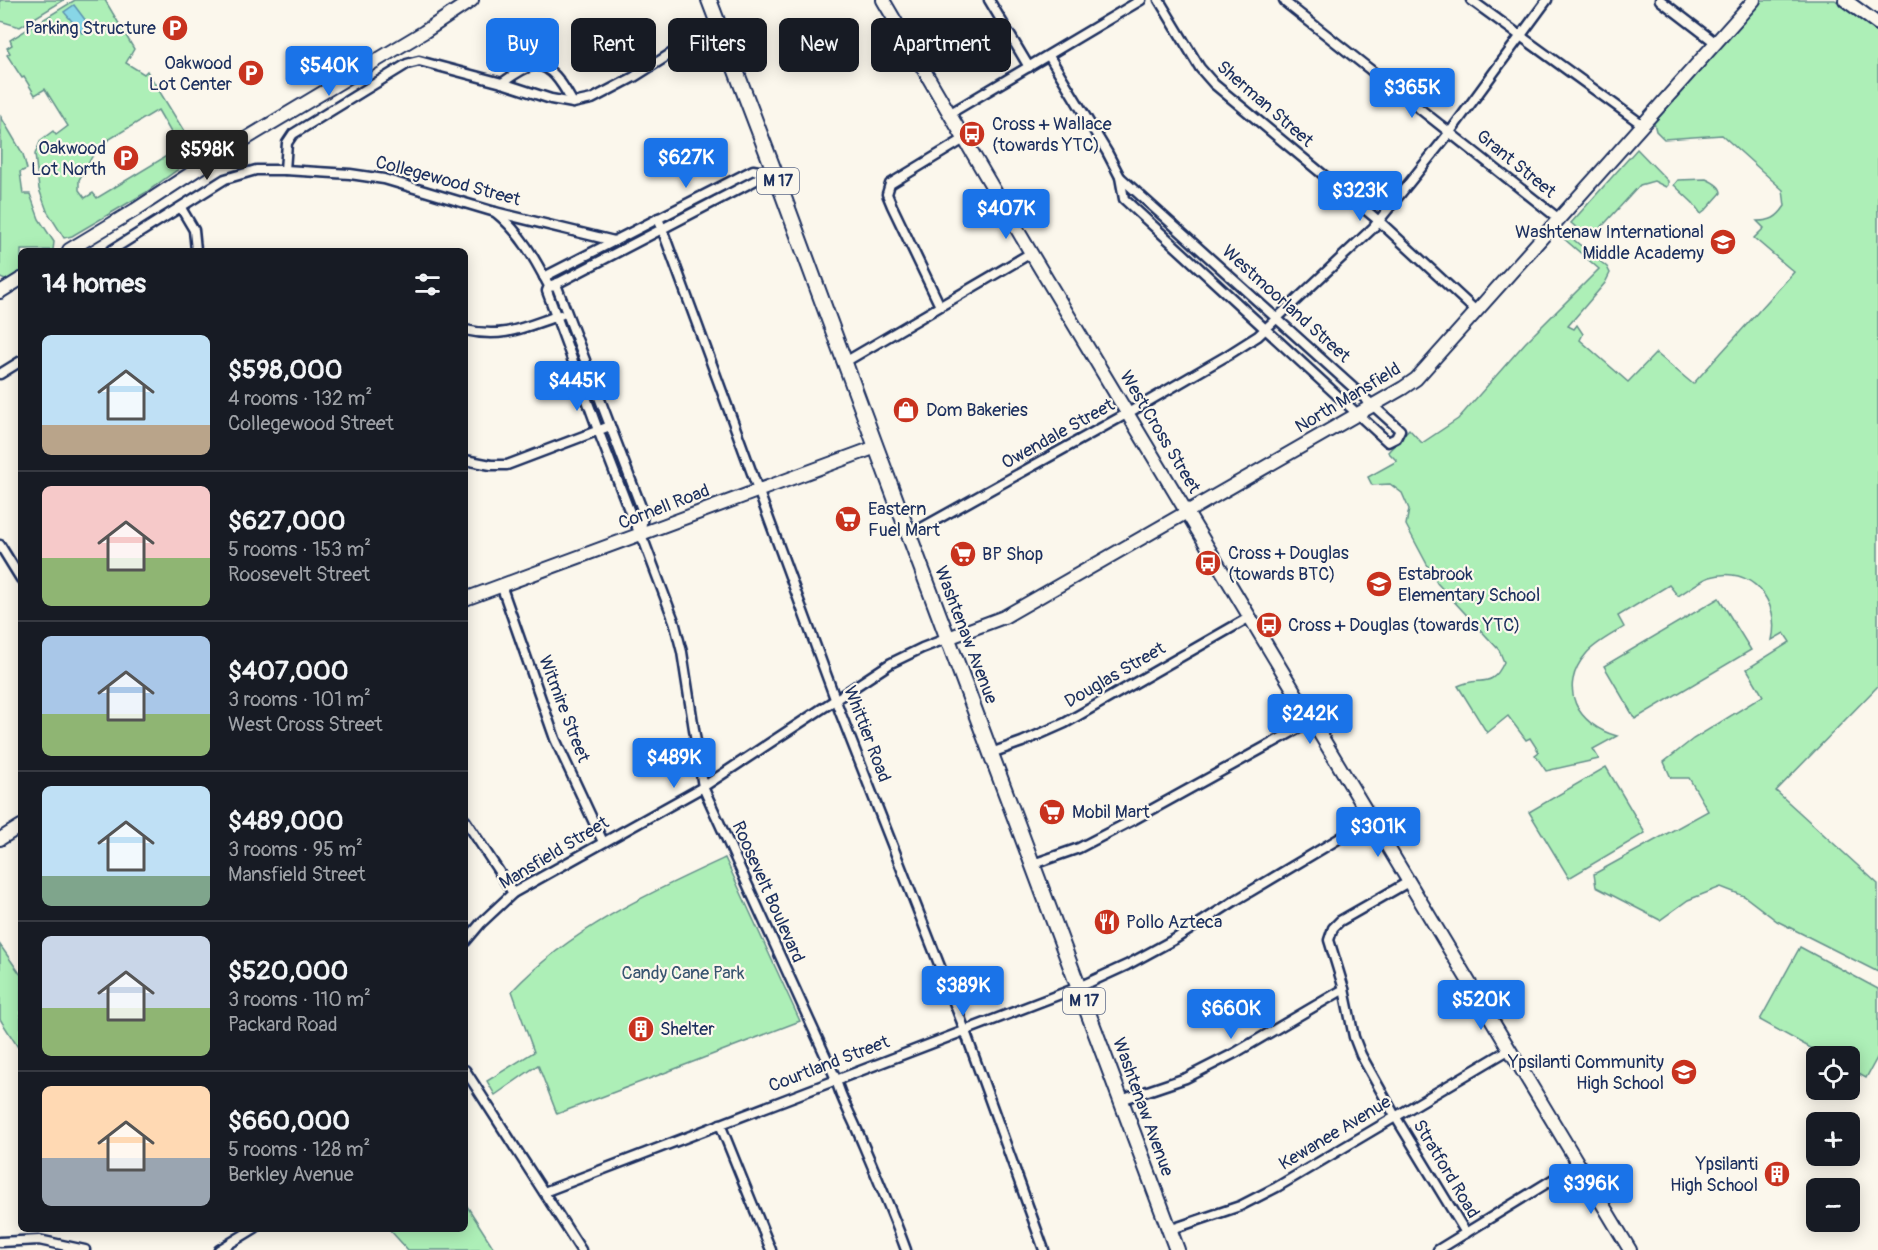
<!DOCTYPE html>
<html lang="en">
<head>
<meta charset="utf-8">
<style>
  :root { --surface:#171b24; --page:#20242c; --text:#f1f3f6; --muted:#9ea1a6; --line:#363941; --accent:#1a73e8 }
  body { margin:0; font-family:Pangolin,sans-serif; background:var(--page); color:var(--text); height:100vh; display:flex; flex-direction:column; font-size:22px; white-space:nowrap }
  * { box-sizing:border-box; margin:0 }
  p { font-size:20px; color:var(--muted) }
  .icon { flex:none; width:33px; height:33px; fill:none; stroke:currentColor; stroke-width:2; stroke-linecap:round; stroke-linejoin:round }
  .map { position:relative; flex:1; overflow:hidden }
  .side { position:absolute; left:18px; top:248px; width:450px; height:984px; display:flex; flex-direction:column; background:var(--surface); border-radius:9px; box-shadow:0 3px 15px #0003 }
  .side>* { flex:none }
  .top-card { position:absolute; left:486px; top:18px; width:570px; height:54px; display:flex; gap:12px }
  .controls { position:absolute; left:1806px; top:1046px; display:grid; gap:12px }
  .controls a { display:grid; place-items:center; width:54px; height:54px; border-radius:9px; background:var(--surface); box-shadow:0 3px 15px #0003; font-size:30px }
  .price { position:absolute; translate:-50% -51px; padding:0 14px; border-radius:6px; background:var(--accent); color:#fff; font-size:20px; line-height:39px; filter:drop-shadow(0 2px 3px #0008) }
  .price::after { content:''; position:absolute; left:50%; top:36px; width:18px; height:14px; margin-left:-9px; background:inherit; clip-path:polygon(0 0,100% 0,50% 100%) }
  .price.on { background:#222; color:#fff }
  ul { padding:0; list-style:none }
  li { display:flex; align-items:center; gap:18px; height:150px; padding:0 24px }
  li+li { border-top:2px solid var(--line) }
  li span { display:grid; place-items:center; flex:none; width:168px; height:120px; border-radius:9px; color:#555 }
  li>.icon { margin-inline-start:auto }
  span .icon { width:72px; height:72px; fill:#fffc; stroke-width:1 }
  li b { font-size:26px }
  h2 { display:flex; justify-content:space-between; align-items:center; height:72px; padding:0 24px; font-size:26px }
  .tag { padding:0 21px; border-radius:9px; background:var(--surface); box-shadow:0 3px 15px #0003; font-size:21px; line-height:54px }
  .tag.on { background:var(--accent); color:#fff }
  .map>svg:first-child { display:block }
</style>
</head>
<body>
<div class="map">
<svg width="1878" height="1250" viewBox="0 0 1878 1250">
  <rect width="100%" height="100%" fill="#fbf7ec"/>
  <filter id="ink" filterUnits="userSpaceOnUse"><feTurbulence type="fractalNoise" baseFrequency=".0167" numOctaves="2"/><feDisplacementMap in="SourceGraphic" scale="12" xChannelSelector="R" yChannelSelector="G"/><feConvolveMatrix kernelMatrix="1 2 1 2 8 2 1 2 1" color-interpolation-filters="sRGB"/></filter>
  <g filter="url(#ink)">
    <g fill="#adefb7" stroke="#648f8a" stroke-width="1.5" fill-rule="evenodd">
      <path d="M 0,0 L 64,0 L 20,27 L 0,21 Z"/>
      <path d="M 75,0 L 105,0 L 134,49 L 126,63 L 144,74 L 147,71 L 195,149 L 195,157 L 145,193 L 72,236 L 64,238 L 47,211 L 39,189 L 35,154 L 41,140 L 53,131 L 56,135 L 68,126 L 45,89 L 35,95 L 24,77 L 22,78 L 7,55 L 10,53 L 7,48 L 12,45 L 10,40 ZM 158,110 L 180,148 L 97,198 L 93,193 L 85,198 L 79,190 L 79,180 L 98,146 Z"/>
      <path d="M 1761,0 L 1835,0 L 1878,31 L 1878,686 L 1776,791 L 1878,884 L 1878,972 L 1777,921 L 1744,896 L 1721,887 L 1688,900 L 1660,920 L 1596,887 L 1594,874 L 1708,811 L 1689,778 L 1671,778 L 1664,762 L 1693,739 L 1763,696 L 1747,669 L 1790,642 L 1784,633 L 1772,640 C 1781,602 1751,564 1710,577 C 1699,581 1688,590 1678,596 L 1669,585 L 1618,616 L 1624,627 C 1612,635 1595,643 1586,654 C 1557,688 1577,725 1617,736 L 1593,749 L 1599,759 L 1546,771 L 1535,755 L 1539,752 L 1530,738 L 1526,740 L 1508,716 L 1487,733 L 1458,686 C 1480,675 1491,691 1504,662 L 1499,650 L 1437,583 L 1406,525 L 1409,509 L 1402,493 L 1390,484 L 1372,485 L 1368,477 L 1397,461 L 1388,452 L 1409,429 L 1422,443 L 1458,419 L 1525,343 L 1599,269 L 1555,231 L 1558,227 L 1607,267 L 1610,273 L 1605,283 L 1568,326 L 1574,329 L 1577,325 L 1583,334 L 1580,340 L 1628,382 L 1656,353 L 1693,384 L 1794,272 L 1754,238 L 1764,228 L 1757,221 C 1771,221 1777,218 1785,206 L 1783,190 L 1722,135 L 1664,139 L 1656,131 L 1654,123 Z"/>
      <path d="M 1,117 L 23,154 L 27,169 L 20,172 L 23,194 L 30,194 L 39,219 L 54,242 L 53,250 L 21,250 L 21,273 L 8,281 L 0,278 Z"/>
      <path d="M 1637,149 L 1668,181 L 1668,185 L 1666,187 L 1654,181 L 1640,185 L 1597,232 L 1592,235 L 1584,234 L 1571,223 Z"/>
      <path d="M 1706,179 C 1713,182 1721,186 1721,193 L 1705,211 L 1701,214 L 1693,203 L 1674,185 L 1678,180 Z"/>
      <path d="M 1719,598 L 1751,650 L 1635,719 L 1604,666 Z"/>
      <path d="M 1606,767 L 1645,833 L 1569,878 L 1529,812 Z"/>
      <path d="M 725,858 L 800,1021 L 557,1114 L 538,1065 L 495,1095 L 487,1081 L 534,1052 L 512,991 C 570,929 649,893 725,858 Z"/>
      <path d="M 0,945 L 21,975 L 21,1052 L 0,1019 Z"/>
      <path d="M 1800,947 L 1878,989 L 1878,1056 L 1866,1078 L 1850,1069 L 1850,1056 L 1825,1056 L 1760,1020 Z"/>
      <path d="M 465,1203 L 495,1250 L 408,1250 L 389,1229 L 465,1228 Z"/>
    </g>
    <path fill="#88d6e6" stroke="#5c93b0" stroke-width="1.5" d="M 74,5 L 89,25 L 88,30 L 82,33 L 64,12 Z"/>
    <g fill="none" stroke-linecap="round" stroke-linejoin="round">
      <defs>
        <g id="street">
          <path d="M 989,0 L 1029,67"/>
          <path d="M 1159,0 L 1200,68 L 1214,84 L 1379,221 L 1477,312"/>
          <path d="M 1284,0 L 1286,3 L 1559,219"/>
          <path d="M 1471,0 L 1643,125"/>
          <path d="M 1660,0 L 1716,43"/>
          <path d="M 1049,56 L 1107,152 L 1120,177"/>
          <path d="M 502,83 C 511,77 522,68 532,66 C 551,61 565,89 573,103"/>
          <path d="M 949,114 L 1141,0"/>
          <path d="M 285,170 L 287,143 L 293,134 L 407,64 L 419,61 L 502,83 L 551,99 L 573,103 L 592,99 L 634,77 L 718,24"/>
          <path d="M 1120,177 L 1400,430 L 1396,438 L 1388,442 L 1124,199 Z"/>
          <path d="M 181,208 L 194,230 L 196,250"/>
          <path d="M 495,212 C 520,232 534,257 549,286 L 547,291 L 598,430 L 631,515 L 645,544 L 674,621 L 682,652 L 703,787 L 836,1079 C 840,1097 850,1113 857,1130 C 874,1170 891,1209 906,1250"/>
          <path d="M 658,218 L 840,712 L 961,1020 L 1044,1250"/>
          <path d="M 112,250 L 225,179 L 256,170 L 285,170 L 350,174 L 384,179 L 495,212 L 614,241"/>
          <path d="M 544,277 L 753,170 L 764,172"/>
          <path d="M 549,286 L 557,287 L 643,512 L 641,533"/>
          <path d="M 549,286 L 560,282 L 756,180 L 764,172 L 773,168"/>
          <path d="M 940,306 L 892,206 L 887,194 L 890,184 L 964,139"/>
          <path d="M 465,330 C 504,339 524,327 560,315"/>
          <path d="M 845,362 L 1031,253"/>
          <path d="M 0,374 L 21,361"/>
          <path d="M 465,460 L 491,465 L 507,465 L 610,426"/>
          <path d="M 909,535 L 1128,413 L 1228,355 L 1258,336 L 1373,228 L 1450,132 L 1547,0"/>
          <path d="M 0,545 L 21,579"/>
          <path d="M 501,585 L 555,739 L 603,842"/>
          <path d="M 991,753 L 1022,742 L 1065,723 L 1250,617"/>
          <path d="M 465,820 L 513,893"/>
          <path d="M 1033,864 L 1079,848 L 1133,820 L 1312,721"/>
          <path d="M 1410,881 L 1340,921 L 1333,928 L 1329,940 L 1344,989 L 1354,1037 L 1361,1055 L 1395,1116 L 1466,1233"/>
          <path d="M 465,942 L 481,923 L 513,893 L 703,787 L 891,663 L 922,648 L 948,638"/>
          <path d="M 465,1070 L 581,1250"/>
          <path d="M 1121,1100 L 1186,1078 L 1235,1053 L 1344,989"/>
          <path d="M 720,1124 L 771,1250"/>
          <path d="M 544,1192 L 1079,987 L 1127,965 L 1175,939 L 1236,900 L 1372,819"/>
          <path d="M 1169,1230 L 1240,1206 L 1277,1187 L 1510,1049"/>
          <path d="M 0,1242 L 39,1240 L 85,1250"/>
          <path d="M 219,1250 L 255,1228"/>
          <path d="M 1438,1250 L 1578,1164"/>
        </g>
        <g id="secondary">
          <path d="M 883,0 L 1031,253 L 1630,1250"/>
          <path d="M 1845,0 L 1878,24"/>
          <path d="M 69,250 L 135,210 L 222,153 L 424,32 L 472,0"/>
          <path d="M 0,292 L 21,279"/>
          <path d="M 465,599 L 876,447"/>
          <path d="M 948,638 L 1004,617 L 1403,388 L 1416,379 L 1754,0"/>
          <path d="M 0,839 L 21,826"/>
        </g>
        <path id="primary" d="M 709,0 L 773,168 L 876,447 L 1177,1250"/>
      </defs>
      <use href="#street" stroke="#1b2f5e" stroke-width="13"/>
      <use href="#secondary" stroke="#1b2f5e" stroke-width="16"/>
      <use href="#primary" stroke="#1b2f5e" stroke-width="18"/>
      <use href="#street" stroke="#fbf7ec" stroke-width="8"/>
      <use href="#secondary" stroke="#fbf7ec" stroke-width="12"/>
      <use href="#primary" stroke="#fbf7ec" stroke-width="14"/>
    </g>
  </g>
  <defs>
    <symbol id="parking-disc" viewBox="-11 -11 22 22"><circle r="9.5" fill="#c8321e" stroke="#fbf7ec"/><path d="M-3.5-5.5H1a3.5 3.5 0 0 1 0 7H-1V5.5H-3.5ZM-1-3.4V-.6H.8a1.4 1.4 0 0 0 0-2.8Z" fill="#fff"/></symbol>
    <symbol id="bus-disc" viewBox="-11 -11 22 22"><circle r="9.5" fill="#c8321e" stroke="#fbf7ec"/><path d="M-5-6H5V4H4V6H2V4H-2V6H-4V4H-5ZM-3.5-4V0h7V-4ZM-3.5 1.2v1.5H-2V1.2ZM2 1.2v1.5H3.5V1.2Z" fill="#fff"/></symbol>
    <symbol id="school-disc" viewBox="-11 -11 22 22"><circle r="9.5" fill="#c8321e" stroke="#fbf7ec"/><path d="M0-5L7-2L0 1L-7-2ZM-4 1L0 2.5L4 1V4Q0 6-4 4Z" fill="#fff"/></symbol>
    <symbol id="shop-disc" viewBox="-11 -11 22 22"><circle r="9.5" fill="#c8321e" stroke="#fbf7ec"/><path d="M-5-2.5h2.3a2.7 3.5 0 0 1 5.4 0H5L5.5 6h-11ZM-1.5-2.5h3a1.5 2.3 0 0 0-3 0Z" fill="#fff"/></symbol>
    <symbol id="supermarket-disc" viewBox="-11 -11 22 22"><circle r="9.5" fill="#c8321e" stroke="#fbf7ec"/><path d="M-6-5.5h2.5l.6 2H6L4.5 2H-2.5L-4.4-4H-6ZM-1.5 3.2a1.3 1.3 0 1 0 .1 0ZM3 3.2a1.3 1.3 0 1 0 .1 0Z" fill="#fff"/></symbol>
    <symbol id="restaurant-disc" viewBox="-11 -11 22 22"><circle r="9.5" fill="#c8321e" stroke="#fbf7ec"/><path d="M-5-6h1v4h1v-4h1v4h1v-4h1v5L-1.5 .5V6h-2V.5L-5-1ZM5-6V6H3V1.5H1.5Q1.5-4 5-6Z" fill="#fff"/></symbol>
    <symbol id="building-disc" viewBox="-11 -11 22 22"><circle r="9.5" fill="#c8321e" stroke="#fbf7ec"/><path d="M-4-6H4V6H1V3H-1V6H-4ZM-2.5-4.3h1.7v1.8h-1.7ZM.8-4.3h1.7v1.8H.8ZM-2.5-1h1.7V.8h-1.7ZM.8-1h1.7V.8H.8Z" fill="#fff"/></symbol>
  </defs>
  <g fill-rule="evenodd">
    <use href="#parking-disc" x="160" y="13" width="30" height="30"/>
    <use href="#parking-disc" x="236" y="58" width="30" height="30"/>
    <use href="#bus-disc" x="957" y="119" width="30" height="30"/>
    <use href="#parking-disc" x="111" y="143" width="30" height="30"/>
    <use href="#school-disc" x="1708" y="227" width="30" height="30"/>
    <use href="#shop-disc" x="891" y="395" width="30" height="30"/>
    <use href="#supermarket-disc" x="833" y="504" width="30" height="30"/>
    <use href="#supermarket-disc" x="948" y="539" width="30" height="30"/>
    <use href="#bus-disc" x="1193" y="548" width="30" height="30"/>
    <use href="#school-disc" x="1364" y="569" width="30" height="30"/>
    <use href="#bus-disc" x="1254" y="610" width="30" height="30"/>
    <use href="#supermarket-disc" x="1037" y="797" width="30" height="30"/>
    <use href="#restaurant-disc" x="1092" y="907" width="30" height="30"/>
    <use href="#building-disc" x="626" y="1014" width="30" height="30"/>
    <use href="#school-disc" x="1669" y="1057" width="30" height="30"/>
    <use href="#building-disc" x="1762" y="1159" width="30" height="30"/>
  </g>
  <g text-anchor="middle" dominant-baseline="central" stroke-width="4.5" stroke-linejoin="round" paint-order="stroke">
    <g fill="#fbf7ec" stroke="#5e6b89" stroke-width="1.5">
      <rect x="757" y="168" width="42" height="26" rx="4.5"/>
      <rect x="1063" y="988" width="42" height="26" rx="4.5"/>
    </g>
    <g font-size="16" font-weight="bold" fill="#1b2f5e">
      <text x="778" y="181">M 17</text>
      <text x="1084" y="1001">M 17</text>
    </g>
    <g font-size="18" fill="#1b2f5e" stroke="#fbf7ec" text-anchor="start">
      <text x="156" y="28" text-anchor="end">Parking Structure</text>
      <text x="232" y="63" text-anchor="end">Oakwood<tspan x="232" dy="21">Lot Center</tspan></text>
      <text x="992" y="124">Cross + Wallace<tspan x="992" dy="21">(towards YTC)</tspan></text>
      <text x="106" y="148" text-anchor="end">Oakwood<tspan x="106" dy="21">Lot North</tspan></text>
      <text x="1704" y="232" text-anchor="end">Washtenaw International<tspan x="1704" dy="21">Middle Academy</tspan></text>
      <text x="926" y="410">Dom Bakeries</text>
      <text x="868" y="509">Eastern<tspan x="868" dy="21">Fuel Mart</tspan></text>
      <text x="1228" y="553">Cross + Douglas<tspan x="1228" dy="21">(towards BTC)</tspan></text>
      <text x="982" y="554">BP Shop</text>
      <text x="1398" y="574">Estabrook<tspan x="1398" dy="21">Elementary School</tspan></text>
      <text x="1288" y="625">Cross + Douglas (towards YTC)</text>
      <text x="1072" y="812">Mobil Mart</text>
      <text x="1126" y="922">Pollo Azteca</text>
      <text x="660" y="1029">Shelter</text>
      <text x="1664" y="1062" text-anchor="end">Ypsilanti Community<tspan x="1664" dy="21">High School</tspan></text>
      <text x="1758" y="1164" text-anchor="end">Ypsilanti<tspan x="1758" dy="21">High School</tspan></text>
    </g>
    <g font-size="18" fill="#1b2f5e" stroke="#fbf7ec">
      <text transform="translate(1265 104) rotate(41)">Sherman Street</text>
      <text transform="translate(1516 164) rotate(39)">Grant Street</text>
      <text transform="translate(448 181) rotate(15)">Collegewood Street</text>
      <text transform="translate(1286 304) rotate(42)">Westmoorland Street</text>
      <text transform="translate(1348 398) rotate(-31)">North Mansfield</text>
      <text transform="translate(1160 432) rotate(59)">West Cross Street</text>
      <text transform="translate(1058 434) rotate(-29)">Owendale Street</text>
      <text transform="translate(664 507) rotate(-21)">Cornell Road</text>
      <text transform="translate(966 635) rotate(69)">Washtenaw Avenue</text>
      <text transform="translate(1115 675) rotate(-30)">Douglas Street</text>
      <text transform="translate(564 709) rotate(69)">Witmire Street</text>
      <text transform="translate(867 734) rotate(69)">Whittier Road</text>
      <text transform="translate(554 853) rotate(-31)">Mansfield Street</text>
      <text transform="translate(768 892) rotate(66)">Roosevelt Boulevard</text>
      <text transform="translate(829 1064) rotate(-21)">Courtland Street</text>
      <text transform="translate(1143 1107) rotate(70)">Washtenaw Avenue</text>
      <text transform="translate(1335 1133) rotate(-31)">Kewanee Avenue</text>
      <text transform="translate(1446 1169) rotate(59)">Stratford Road</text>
    </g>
    <g font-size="18" fill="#385570" stroke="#fbf7ec">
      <text x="683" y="973">Candy Cane Park</text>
    </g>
  </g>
</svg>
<div class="controls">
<a><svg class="icon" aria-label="locate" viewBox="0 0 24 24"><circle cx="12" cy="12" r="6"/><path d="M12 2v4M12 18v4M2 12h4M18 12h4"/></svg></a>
<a>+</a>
<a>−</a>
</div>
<b class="price" style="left:329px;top:97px">$540K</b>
<b class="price" style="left:1412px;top:119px">$365K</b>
<b class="price on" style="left:207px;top:181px">$598K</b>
<b class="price" style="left:686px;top:189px">$627K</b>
<b class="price" style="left:1360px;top:222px">$323K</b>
<b class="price" style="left:1006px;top:240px">$407K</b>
<b class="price" style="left:577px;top:412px">$445K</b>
<b class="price" style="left:1310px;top:745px">$242K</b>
<b class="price" style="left:674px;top:789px">$489K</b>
<b class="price" style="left:1378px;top:858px">$301K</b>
<b class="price" style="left:963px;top:1017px">$389K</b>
<b class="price" style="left:1481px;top:1031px">$520K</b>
<b class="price" style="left:1231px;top:1040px">$660K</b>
<b class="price" style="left:1591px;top:1215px">$396K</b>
<div class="top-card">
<a class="tag on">Buy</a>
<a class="tag">Rent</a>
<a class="tag">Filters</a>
<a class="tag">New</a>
<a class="tag">Apartment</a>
</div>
<section class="side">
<h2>14 homes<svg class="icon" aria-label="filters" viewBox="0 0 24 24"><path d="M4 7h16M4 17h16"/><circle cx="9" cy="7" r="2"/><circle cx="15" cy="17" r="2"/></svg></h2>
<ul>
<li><span style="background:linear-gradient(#bfe0f5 75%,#b9a48a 0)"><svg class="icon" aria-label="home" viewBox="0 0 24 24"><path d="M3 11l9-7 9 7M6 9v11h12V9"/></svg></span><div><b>$598,000</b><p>4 rooms · 132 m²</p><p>Collegewood Street</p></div></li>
<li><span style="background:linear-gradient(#f6c9c9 60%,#8fb573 0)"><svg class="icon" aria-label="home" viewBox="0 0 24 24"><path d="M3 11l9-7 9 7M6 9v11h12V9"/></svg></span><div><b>$627,000</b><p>5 rooms · 153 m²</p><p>Roosevelt Street</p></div></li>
<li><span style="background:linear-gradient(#a9c7e8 65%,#8fb573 0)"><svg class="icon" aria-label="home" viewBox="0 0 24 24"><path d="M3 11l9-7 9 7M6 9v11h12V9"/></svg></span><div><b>$407,000</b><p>3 rooms · 101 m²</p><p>West Cross Street</p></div></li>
<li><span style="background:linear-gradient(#bfe0f5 75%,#7fa58c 0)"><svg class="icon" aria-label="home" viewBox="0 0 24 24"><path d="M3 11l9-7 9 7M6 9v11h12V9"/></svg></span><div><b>$489,000</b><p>3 rooms · 95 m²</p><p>Mansfield Street</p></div></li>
<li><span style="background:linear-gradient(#c9d6e8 60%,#8fb573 0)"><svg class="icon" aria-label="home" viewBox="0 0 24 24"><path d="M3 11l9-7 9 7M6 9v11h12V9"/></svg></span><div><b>$520,000</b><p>3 rooms · 110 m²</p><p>Packard Road</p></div></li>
<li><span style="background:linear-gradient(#ffd9b3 60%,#9aa5b1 0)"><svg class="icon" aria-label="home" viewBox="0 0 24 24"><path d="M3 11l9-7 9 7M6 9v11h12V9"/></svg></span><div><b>$660,000</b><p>5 rooms · 128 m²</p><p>Berkley Avenue</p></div></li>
</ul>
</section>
</div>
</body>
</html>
